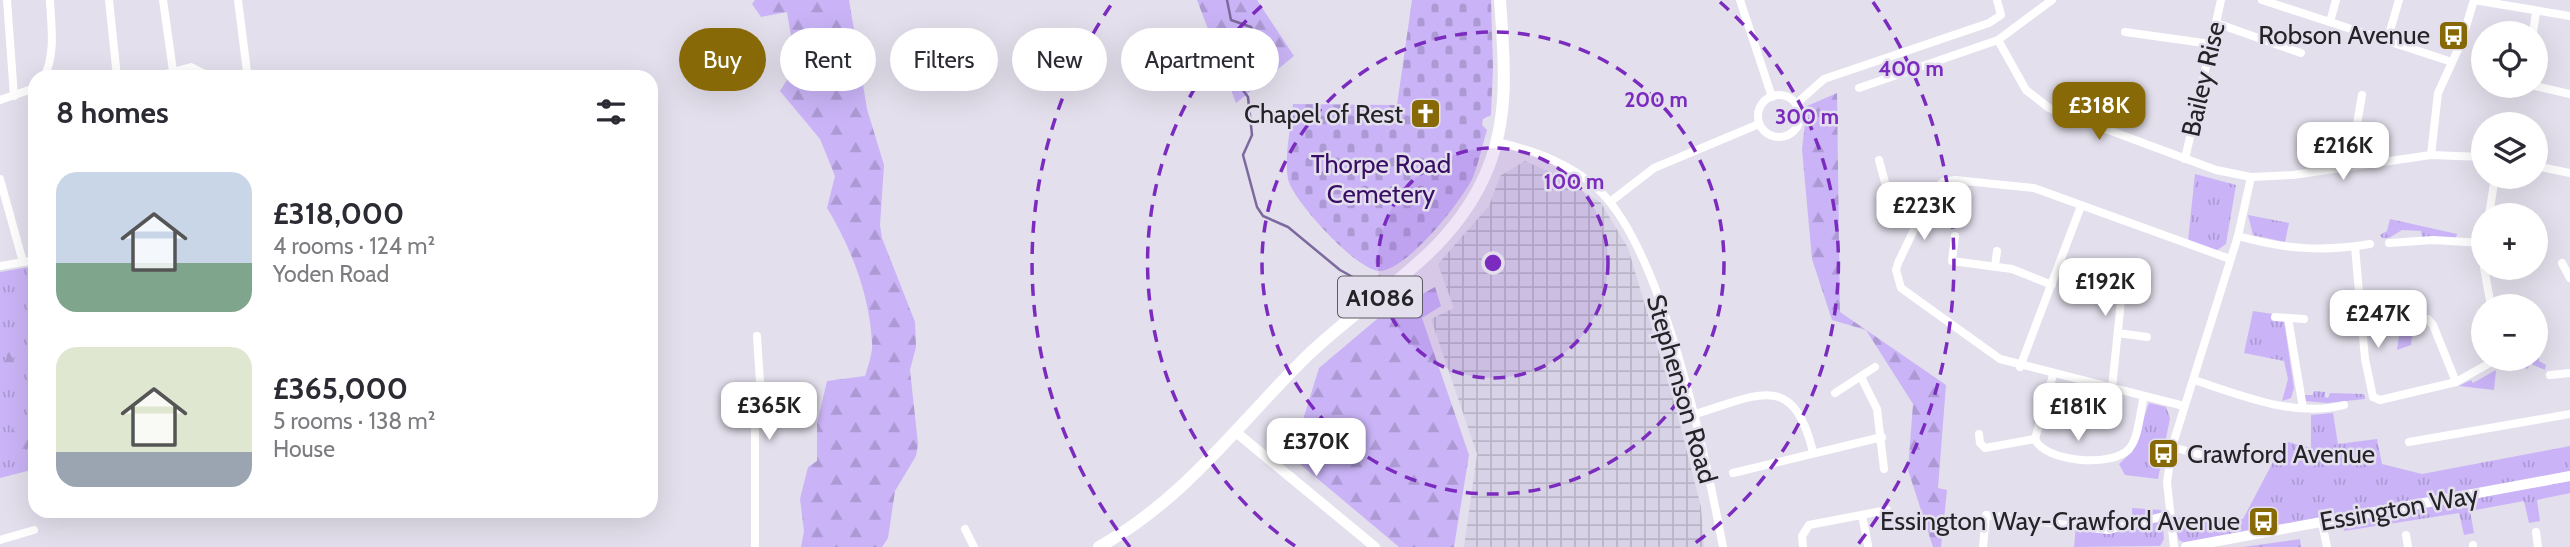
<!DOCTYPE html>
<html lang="en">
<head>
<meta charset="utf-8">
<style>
  :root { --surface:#fff; --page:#f7f7f7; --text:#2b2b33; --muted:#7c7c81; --accent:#876a07 }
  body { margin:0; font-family:Cabin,sans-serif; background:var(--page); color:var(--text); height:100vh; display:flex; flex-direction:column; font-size:26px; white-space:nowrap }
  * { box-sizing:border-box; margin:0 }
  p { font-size:23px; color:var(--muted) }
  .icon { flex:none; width:38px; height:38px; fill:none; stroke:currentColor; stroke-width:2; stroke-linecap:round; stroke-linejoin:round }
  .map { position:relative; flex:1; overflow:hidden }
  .side { position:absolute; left:28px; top:70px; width:630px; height:448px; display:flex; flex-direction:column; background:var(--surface); border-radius:21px; box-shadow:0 7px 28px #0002 }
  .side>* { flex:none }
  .banner { position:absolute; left:679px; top:28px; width:665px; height:63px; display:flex; gap:14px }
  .fabs { position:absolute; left:2471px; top:21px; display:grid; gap:14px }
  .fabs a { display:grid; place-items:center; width:77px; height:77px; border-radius:50%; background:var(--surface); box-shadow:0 7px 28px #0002; font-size:35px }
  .price { position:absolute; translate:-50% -60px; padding:0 16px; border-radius:14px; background:#fff; color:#222; font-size:23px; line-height:46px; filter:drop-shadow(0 2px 4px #0008) }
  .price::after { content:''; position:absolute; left:50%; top:42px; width:21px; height:16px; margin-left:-10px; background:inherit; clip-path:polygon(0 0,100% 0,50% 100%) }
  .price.active { background:var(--accent); color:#fff }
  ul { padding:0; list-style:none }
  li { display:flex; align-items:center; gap:21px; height:175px; padding:0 28px }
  li span { display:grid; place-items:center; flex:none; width:196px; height:140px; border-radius:21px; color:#555 }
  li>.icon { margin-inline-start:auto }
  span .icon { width:84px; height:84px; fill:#fffc; stroke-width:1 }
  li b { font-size:30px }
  h2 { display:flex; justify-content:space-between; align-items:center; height:84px; padding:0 28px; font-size:30px }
  .chip { padding:0 24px; border-radius:32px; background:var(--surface); box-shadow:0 7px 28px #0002; font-size:24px; line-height:63px }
  .chip.active { background:var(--accent); color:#fff }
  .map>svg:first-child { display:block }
</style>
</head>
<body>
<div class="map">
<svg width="2570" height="547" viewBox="0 0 2570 547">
  <defs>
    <pattern id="industrial-grid" width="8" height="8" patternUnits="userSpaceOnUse" patternTransform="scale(1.75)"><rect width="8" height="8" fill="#d8d2e7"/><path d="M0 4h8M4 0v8" fill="none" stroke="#b9b4c6"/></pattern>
    <pattern id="grass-tufts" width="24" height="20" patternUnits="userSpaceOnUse" patternTransform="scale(1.75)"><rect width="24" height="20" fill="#cab4f7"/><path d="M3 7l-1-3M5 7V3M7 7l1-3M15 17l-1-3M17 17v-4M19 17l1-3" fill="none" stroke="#ad9ad4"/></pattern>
    <pattern id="forest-firs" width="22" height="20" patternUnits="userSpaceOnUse" patternTransform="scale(1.75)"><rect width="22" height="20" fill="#cab4f7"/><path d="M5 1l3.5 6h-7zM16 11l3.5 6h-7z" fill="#ad9ad4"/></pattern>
    <pattern id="cemetery-stones" width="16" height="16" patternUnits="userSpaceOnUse" patternTransform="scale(1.75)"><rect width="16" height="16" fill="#cab4f7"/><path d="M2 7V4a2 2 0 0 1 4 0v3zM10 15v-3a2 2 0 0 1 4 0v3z" fill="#ad9ad4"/></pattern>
  </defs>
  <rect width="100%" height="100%" fill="#e3dfec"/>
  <path fill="url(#industrial-grid)" d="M 1525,161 L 1565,179 L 1601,203 L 1628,248 L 1676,409 L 1701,507 L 1704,547 L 1464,547 L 1477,454 L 1431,319 L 1454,308 L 1438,264 L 1489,206 L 1500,176 Z"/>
  <g fill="url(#grass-tufts)">
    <path d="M 2195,174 L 2236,185 L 2226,244 L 2216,251 L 2188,241 Z"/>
    <path d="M 2248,215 L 2289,223 L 2285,242 L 2253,235 Z"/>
    <path d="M 2390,219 L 2457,234 L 2456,238 L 2422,237 L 2421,231 L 2402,230 L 2389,238 L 2382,238 L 2380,235 L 2387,231 Z"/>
    <path d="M 35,266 L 35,469 L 0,478 L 0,272 Z"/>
    <path d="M 2253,311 L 2273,314 L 2284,321 L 2294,388 L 2291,398 L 2282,401 L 2288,379 L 2284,361 L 2244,353 Z"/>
    <path d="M 2401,322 L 2413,324 L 2411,345 L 2397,350 Z"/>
    <path d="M 2536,350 L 2539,350 L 2539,361 L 2546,365 L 2545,370 L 2531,364 L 2527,369 L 2507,360 L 2536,359 Z"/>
    <path d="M 2496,370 L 2494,390 L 2459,386 L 2471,380 L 2473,383 Z"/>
    <path d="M 2314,391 L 2325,392 L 2325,397 L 2328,398 L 2330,393 L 2364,394 L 2365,399 L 2327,403 L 2305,401 L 2304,395 L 2313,395 Z"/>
    <path d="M 2149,403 L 2166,407 L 2170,418 L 2158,479 L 2125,475 L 2119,464 L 2132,452 Z"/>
    <path d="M 2333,413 L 2338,444 L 2377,439 L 2382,464 L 2422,474 L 2570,446 L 2570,472 L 2185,543 L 2179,540 L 2172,517 L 2243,519 L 2284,441 L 2311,448 L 2311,415 Z"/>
    <path d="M 2570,481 L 2570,493 L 2537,500 L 2540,521 L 2529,523 L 2524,501 L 2470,511 L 2474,533 L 2464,535 L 2459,513 L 2344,531 L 2341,522 Z"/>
    <path d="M 2132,508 L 2161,510 L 2164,539 L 2160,546 L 2074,547 L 2076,526 L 2132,527 Z"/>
  </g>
  <g fill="url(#forest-firs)">
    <path d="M 755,0 L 849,0 L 867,109 L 884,165 L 880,225 L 882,238 L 915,322 L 916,347 L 910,370 L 918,444 L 916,456 L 895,491 L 888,538 L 882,547 L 801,547 L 804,531 L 800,499 L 808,467 L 817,461 L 817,424 L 827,381 L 865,376 C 868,366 873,353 872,343 C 870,296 851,247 827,208 L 835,176 L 820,139 L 780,91 L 796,66 L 787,12 L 761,17 L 752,4 Z"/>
    <path d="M 1197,0 L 1257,0 L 1294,56 L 1236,103 Z"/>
    <path d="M 1837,93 L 1840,312 L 1946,385 L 1938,488 L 1947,490 L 1941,547 L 1933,547 L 1908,470 L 1913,404 L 1866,330 L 1832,320 L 1812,259 L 1802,149 L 1807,106 Z"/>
    <path d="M 1435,287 L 1441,306 L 1422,318 L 1469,455 L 1454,547 L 1399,547 L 1300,464 L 1293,452 L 1319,368 L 1377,319 Z"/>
    <path d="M 16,334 L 21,336 L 2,392 L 0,387 L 10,341 Z"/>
    <path d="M 24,424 L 35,428 L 35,448 L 21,449 L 9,440 L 12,428 Z"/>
    <path d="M 2300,539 L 2301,547 L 2243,547 Z"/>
  </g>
  <path fill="url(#cemetery-stones)" d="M 1412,0 L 1491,0 L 1493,67 L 1491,115 L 1483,119 L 1482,125 L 1487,130 C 1482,146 1479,162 1473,177 C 1462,201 1408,269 1380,271 C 1358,272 1292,200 1288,179 C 1284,155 1291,128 1293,104 L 1397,105 Z"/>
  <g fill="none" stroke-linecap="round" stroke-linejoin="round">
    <path stroke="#7c6a9e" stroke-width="2.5" d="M 1227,0 L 1231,20 L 1251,27 L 1258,36 L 1256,44 L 1232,51 L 1227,58 L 1233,77 L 1248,97 L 1252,135 L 1243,155 L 1257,207 L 1263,216 L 1288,227 L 1340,270 L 1360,281"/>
    <g stroke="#fff" stroke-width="8">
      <path d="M 7,0 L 14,96"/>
      <path d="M 109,0 L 117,77"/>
      <path d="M 163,0 L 173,71"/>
      <path d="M 238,0 L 247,72 L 244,77"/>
      <path d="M 1740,0 L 1772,97"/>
      <path d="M 2262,0 L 2452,62"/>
      <path d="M 2474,0 L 2570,16"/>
      <path d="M 2330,22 L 2336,0"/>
      <path d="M 2216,23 L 2301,53"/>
      <path d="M 2125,32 L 2211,44"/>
      <path d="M 2533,33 L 2536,12"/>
      <path d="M 1998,40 L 2026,90 L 2049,108 L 2216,170 L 2251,177 L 2293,175 L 2431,155 L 2483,157"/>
      <path d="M 2387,41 L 2399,0"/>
      <path d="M 44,77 C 56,54 51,25 50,0"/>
      <path d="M 154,77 L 191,67 L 211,77"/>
      <path d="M 2535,86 L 2570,94"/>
      <path d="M 1859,88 L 1998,40 L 2052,0"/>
      <circle cx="1779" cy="116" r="21"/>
      <path d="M 0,100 L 35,88"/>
      <path d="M 1796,104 L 1824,79 L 1989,23 L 2001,15 L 1997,0"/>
      <path d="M 1497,142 C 1535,151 1573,164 1601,192 C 1664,256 1706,457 1723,547"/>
      <path d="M 2431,155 L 2438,93 L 2461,43 L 2474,0"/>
      <path d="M 2185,159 L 2221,0"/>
      <path d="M 1879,160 L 1892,209 L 1917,224"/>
      <path d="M 2358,165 L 2356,130 L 2362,95"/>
      <path d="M 2536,166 L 2570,173"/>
      <path d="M 0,179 L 23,262"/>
      <path d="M 1610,202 L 1654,168 L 1759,124"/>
      <path d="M 2489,215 L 2495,177"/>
      <path d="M 1955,236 L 1952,261 L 2012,269 L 2052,285"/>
      <path d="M 2238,236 C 2283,249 2323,252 2370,244"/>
      <path d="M 2389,243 L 2433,240 L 2483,243"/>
      <path d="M 2355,247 L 2365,359 L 2373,397 L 2380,400 L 2456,382 L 2497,359"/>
      <path d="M 2562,263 L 2570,278"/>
      <path d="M 0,266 L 35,260"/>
      <path d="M 1995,266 L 1997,251"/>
      <path d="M 2484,268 L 2491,306"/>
      <path d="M 2401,316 L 2428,319 L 2433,325 L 2456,382"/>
      <path d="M 2275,317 L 2304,319"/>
      <path d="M 2288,318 L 2303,408"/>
      <path d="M 2118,333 L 2147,337"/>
      <path d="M 2020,367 L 2081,206"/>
      <path d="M 2053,375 L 2035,439 C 2044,462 2112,468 2129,449 C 2139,438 2140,411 2144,396"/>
      <path d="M 2550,375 L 2570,373"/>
      <path d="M 1861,377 L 1877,409 L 1884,469"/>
      <path d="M 2194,380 C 2241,395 2294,418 2344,405"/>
      <path d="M 2112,388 L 2122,291 L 2139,292"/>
      <path d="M 1835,393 L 1875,367"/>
      <path d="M 2184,406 L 2000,359 L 1901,288 L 1896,270 L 1898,263 L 1933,190 L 1943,182 L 1955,180 L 2034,188 L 2230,259"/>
      <path d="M 1692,415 C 1755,397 1793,368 1813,452"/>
      <path d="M 1979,434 L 1980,443 L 1985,448 L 2035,439"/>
      <path d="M 2409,442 L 2570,414"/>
      <path d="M 2172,447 L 2224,461"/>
      <path d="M 1733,473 L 1882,437"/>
      <path d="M 1862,515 L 1868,545"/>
      <path d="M 2322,523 L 2327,547"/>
      <path d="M 965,529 L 974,547"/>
      <path d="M 2536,532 L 2538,547"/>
      <path d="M 2406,535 L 2408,547"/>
      <path d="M 0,540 L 34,530"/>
      <path d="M 2473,545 L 2473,547"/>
      <path d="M 755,547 L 755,424 L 760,382 L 757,336"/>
      <path d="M 1803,547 L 1802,536 L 1809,525 L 1887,510"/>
      <path d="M 1983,547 L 1986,515 L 2108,530 L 2169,515"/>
      <path d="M 2174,547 L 2167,482 L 2172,447 L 2238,236 L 2251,177"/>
    </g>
    <g stroke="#fff" stroke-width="10">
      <path d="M 1237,433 L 1375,547"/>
      <path d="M 2186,547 L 2570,476"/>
    </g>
    <path stroke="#fff" stroke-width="12" d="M 1099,547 C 1186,498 1236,426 1306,357 C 1370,294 1453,256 1488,168 C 1510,114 1504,57 1500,0"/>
  </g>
  <circle cx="1493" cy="263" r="115" fill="#7b2cbf" fill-opacity=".12"/>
  <g fill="none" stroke="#7b2cbf" stroke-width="3.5" stroke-dasharray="12 9">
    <circle cx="1493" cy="263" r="115"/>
    <circle cx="1493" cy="263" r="231"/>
    <path d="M1295 546A346 346 0 0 1 1266 2M1720 2A346 346 0 0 1 1691 546"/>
    <path d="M1130 547A461 461 0 0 1 1113 2M1873 2A461 461 0 0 1 1856 547"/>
  </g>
  <defs>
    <symbol id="bus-square" viewBox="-11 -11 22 22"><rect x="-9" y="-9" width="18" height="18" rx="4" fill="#876a07" stroke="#e3dfec"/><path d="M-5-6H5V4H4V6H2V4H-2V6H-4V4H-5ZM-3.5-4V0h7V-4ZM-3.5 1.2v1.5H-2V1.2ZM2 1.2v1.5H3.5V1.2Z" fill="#fff"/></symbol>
    <symbol id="church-square" viewBox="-11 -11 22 22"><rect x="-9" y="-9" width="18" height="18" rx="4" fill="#876a07" stroke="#e3dfec"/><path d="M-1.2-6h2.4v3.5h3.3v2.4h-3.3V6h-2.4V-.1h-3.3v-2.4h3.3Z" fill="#fff"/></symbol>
  </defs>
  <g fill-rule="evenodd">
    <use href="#bus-square" x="2436" y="18" width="35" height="35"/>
    <use href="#church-square" x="1408" y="96" width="35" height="35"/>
    <use href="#bus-square" x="2146" y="436" width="35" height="35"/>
    <use href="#bus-square" x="2246" y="504" width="35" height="35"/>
  </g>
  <g text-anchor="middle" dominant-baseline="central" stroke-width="5" stroke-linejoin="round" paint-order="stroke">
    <rect fill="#e3dfec" stroke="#5d5b63" stroke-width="2" x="1338" y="276.5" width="84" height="41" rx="5"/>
    <g font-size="24" font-weight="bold" fill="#242328">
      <text x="1380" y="297">A1086</text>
    </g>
    <g font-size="26" fill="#242328" stroke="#e3dfec" text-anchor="end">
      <text x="2430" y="35">Robson Avenue</text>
      <text x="1403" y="114">Chapel of Rest</text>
      <text x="2187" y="454" text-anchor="start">Crawford Avenue</text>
      <text x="2240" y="521">Essington Way-Crawford Avenue</text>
    </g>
    <g font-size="26" fill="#242328" stroke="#e3dfec">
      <text transform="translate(2203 79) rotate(-77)">Bailey Rise</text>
      <text transform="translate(1682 389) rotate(74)">Stephenson Road</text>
      <text transform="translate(2399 508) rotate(-10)">Essington Way</text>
    </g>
    <g font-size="26" fill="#380f65" stroke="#e3dfec">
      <text x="1381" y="164">Thorpe Road<tspan x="1381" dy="30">Cemetery</tspan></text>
    </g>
  </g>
  <circle cx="1493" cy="263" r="10" fill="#7b2cbf" stroke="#e3dfec" stroke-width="3.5"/>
  <g font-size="21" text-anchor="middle" font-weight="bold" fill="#7b2cbf" stroke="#e3dfec" stroke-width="5" stroke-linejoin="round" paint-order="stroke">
    <text x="1911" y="76">400 m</text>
    <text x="1656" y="107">200 m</text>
    <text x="1807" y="124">300 m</text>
    <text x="1574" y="189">100 m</text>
  </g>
</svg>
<div class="fabs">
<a><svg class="icon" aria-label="locate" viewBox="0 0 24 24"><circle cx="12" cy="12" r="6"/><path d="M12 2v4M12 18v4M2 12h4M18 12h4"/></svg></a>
<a><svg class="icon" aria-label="layers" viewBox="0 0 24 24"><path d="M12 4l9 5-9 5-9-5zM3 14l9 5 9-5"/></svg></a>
<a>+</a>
<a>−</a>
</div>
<b class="price active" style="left:2099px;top:142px">£318K</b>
<b class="price" style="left:2343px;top:182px">£216K</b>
<b class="price" style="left:1924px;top:242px">£223K</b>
<b class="price" style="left:2105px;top:318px">£192K</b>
<b class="price" style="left:2378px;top:350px">£247K</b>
<b class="price" style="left:769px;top:442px">£365K</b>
<b class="price" style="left:2078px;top:443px">£181K</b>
<b class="price" style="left:1316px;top:478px">£370K</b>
<div class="banner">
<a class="chip active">Buy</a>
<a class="chip">Rent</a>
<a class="chip">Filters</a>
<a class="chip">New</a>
<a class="chip">Apartment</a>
</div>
<section class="side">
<h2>8 homes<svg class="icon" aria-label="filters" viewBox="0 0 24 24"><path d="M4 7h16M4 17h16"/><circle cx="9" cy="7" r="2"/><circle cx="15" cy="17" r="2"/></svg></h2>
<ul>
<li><span style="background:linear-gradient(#c9d6e8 65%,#7fa58c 0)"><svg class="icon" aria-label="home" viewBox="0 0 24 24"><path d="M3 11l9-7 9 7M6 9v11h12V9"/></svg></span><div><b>£318,000</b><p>4 rooms · 124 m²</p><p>Yoden Road</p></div></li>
<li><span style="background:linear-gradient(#dfe7d0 75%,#9aa5b1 0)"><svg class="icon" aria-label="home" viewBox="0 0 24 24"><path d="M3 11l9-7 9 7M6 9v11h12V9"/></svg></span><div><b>£365,000</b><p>5 rooms · 138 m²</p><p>House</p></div></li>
</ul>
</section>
</div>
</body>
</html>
